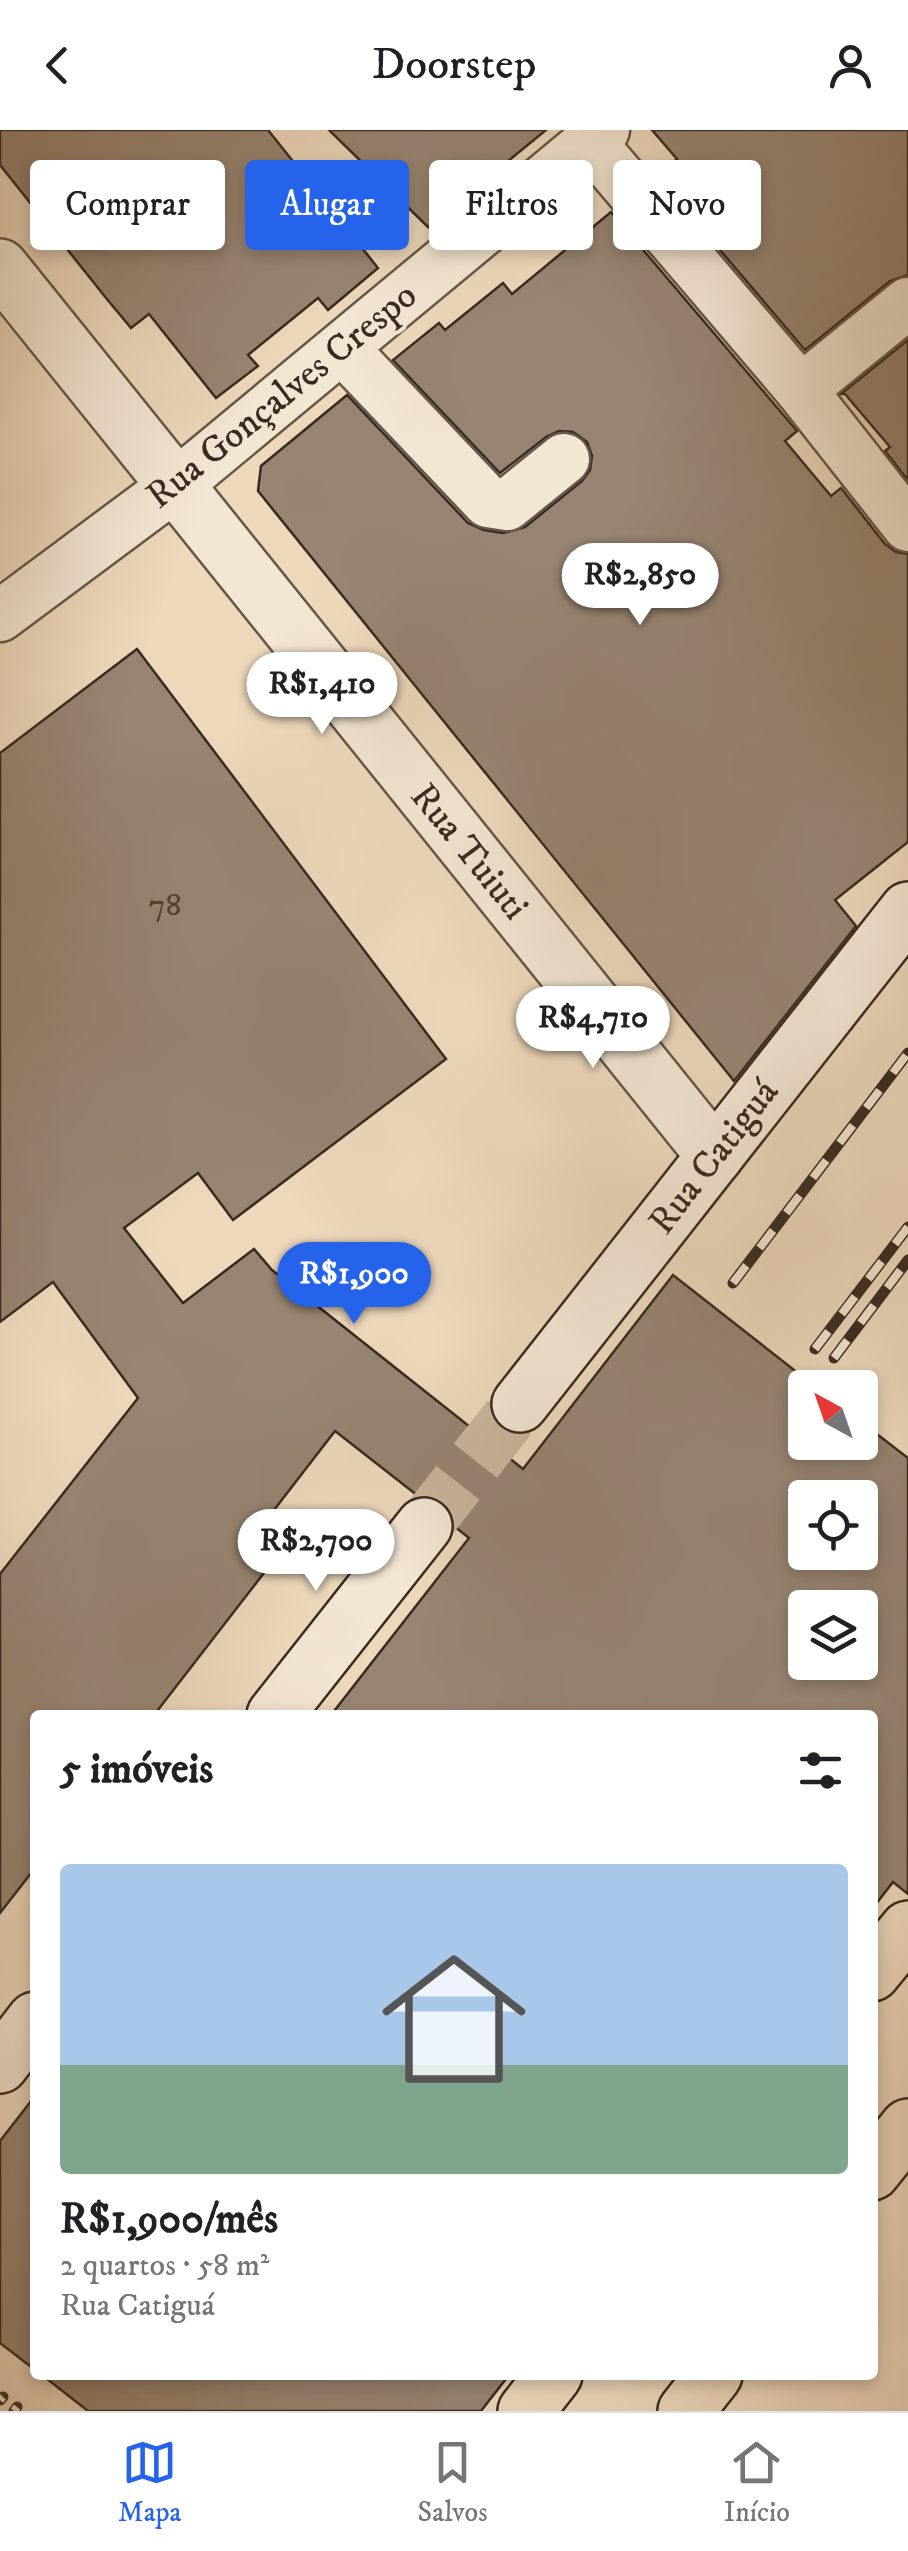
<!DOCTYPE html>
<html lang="pt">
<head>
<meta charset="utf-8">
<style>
  :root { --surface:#fff; --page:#f2f2f2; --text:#202124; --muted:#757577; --line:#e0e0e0; --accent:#2563eb }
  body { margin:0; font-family:"IM FELL DW Pica",serif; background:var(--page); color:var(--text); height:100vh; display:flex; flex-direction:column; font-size:38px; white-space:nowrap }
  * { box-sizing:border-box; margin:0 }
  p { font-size:32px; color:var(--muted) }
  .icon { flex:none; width:55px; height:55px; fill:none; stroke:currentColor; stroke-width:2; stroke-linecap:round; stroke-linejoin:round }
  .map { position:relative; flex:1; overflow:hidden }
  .side { position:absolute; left:30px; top:1580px; width:848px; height:670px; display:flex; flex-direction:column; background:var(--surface); border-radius:10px; box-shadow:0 5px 15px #0003 }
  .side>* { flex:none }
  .banner { position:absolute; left:30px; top:30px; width:850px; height:90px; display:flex; gap:20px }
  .needle { width:65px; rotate:320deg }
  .tools { position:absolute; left:788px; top:1240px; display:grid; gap:20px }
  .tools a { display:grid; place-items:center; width:90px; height:90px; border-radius:10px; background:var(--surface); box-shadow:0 5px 15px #0003; font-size:50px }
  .price { position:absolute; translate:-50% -85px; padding:0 22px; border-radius:35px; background:#fff; color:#222; font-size:32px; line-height:65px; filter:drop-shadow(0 2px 5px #0008) }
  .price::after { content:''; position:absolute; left:50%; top:60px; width:30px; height:22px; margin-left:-15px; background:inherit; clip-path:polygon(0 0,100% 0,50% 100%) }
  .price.active { background:var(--accent); color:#fff }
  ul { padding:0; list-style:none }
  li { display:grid; align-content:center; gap:20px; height:530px; padding:0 30px }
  li span { display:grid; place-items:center; height:310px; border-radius:10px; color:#555 }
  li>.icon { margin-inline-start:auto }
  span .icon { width:180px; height:180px; fill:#fffc; stroke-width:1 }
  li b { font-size:42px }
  h2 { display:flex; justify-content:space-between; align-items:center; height:120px; padding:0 30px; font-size:42px }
  .pill { padding:0 35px; border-radius:10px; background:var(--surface); box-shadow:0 5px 15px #0003; font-size:35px; line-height:90px }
  .pill.active { background:var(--accent); color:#fff }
  header { display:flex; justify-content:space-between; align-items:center; height:130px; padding:0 30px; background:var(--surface); font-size:45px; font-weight:600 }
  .dock { display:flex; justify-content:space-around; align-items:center; height:140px; border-top:2px solid var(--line); background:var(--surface); font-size:28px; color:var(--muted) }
  .dock a { display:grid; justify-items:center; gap:5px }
  .dock .active { color:var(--accent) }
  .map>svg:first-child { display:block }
</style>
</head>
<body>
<header><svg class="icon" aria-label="back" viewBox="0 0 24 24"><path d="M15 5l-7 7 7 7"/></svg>Doorstep<svg class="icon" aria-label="person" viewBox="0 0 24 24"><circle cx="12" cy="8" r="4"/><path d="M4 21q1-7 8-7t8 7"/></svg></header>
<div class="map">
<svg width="908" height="2281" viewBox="0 0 908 2281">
  <rect width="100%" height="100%" fill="#edd8bc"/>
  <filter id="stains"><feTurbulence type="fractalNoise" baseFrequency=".002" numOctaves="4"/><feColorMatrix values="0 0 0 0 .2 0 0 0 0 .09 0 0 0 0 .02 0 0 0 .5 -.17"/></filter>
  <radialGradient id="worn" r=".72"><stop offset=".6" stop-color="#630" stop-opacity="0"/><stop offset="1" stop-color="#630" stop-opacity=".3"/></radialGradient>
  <g fill="#978472" stroke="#392a21" stroke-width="2.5" fill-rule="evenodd">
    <path d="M 0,0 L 268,0 L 378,138 L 328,180 L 318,168 L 248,225 L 258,236 L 216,268 L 149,184 L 131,198 L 106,168 L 0,35 Z"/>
    <path d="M 329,0 L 546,0 L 428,97 Z"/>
    <path d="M 652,0 L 908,0 L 908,145 L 890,151 L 805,220 L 657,46 L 677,29 Z"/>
    <path d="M 611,82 L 797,301 L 785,311 L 831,366 L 841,358 L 885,414 L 896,422 L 908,424 L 908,712 L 835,770 L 856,796 L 734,951 L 258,361 L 261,336 L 347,265 L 468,393 L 484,400 L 503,403 L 525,397 L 582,351 L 590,340 L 592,326 L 587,312 L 573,302 L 559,301 L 546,307 L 500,343 L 393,230 L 439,193 L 445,200 L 503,153 L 512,164 Z"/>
    <path d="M 908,210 L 908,350 L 885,321 L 890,317 L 845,264 L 841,264 Z"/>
    <path d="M 137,519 L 446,929 L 233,1090 L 198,1043 L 124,1098 L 183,1173 L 254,1119 L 272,1140 L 523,1339 L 673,1145 L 817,1258 L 805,1258 L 805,1312 L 860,1312 L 860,1291 L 908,1328 L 908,1764 L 893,1752 L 872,1779 L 872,1585 L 331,1585 L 469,1408 L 454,1396 L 453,1384 L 444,1372 L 429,1365 L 418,1366 L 335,1301 L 257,1402 L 281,1421 L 154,1585 L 35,1585 L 35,1738 L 0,1783 L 0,1444 L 138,1268 L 53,1152 L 0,1192 L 0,623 ZM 805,1368 L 860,1368 L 860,1422 L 805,1422 ZM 805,1478 L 860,1478 L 860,1532 L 805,1532 Z"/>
    <path d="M 35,1966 L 35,2240 L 0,2213 L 0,2011 Z"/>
    <path d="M 42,2245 L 509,2245 L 481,2281 L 88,2281 Z"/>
  </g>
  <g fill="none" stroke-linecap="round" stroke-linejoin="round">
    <path stroke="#c9b59d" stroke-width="55" stroke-dasharray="55 28" stroke-linecap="butt" d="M 424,1396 L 520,1274"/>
    <defs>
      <g id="minor">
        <path d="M 590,12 L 801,260 L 908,396"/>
        <path d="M 342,218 L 488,372 L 507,375 L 564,329"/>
        <path d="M 801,260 L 908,173"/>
        <path d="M 0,486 L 176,355 L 604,0"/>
      </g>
      <path id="tertiary" d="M 0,137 L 715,1026"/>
      <g id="secondary">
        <path d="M 520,1274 L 908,780"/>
        <path d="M 275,1585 L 424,1396"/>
        <path d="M 0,1935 L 35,1890"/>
      </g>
      <g id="trunk">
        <path d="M 872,1843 L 908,1799"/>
        <path d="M 872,2042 L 908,1997"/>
        <path d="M 526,2281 L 554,2245"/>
        <path d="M 686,2281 L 714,2245"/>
      </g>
    </defs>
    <use href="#minor" stroke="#665648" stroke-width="55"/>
    <use href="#tertiary" stroke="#665648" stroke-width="60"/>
    <use href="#secondary" stroke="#392a21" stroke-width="60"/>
    <use href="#trunk" stroke="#392a21" stroke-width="60"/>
    <use href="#minor" stroke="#f3e6d3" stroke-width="50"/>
    <use href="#tertiary" stroke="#f3e6d3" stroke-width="55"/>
    <use href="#secondary" stroke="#f3e6d3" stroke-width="55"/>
    <use href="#trunk" stroke="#edd8bc" stroke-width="55"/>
    <defs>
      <g id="rail">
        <path d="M 733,1153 L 908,923"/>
        <path d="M 815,1219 L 908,1097"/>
        <path d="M 834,1228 L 908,1130"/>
        <path d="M 0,2270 L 3,2267"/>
        <path d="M 14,2281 L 17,2277"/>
      </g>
    </defs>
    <use href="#rail" stroke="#392a21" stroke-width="11"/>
    <use href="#rail" stroke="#f3e6d3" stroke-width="8" stroke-dasharray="22" stroke-linecap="butt"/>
  </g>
  <g text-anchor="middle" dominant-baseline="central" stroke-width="8" stroke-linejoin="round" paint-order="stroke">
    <g font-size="32" fill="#504035">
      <text x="165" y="776">78</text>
    </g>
    <g font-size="38" fill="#392a21" stroke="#f3e6d3">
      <text transform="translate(282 266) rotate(-39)">Rua Gonçalves Crespo</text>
      <text transform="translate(469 722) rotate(51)">Rua Tuiuti</text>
      <text transform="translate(714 1027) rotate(-52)">Rua Catiguá</text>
    </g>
  </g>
  <rect width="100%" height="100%" filter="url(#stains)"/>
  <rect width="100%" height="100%" fill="url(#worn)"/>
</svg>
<div class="tools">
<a><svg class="needle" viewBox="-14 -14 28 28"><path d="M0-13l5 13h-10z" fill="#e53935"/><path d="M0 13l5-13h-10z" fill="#757577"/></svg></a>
<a><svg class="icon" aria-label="locate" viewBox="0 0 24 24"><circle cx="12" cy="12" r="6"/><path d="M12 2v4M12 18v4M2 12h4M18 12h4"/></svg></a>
<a><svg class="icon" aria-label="layers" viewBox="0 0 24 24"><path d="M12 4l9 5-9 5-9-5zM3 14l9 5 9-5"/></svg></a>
</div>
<b class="price" style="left:640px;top:498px">R$2,850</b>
<b class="price" style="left:322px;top:607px">R$1,410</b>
<b class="price" style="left:593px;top:941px">R$4,710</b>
<b class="price active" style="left:354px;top:1197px">R$1,900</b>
<b class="price" style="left:316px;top:1464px">R$2,700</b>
<div class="banner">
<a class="pill">Comprar</a>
<a class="pill active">Alugar</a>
<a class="pill">Filtros</a>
<a class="pill">Novo</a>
</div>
<section class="side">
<h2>5 imóveis<svg class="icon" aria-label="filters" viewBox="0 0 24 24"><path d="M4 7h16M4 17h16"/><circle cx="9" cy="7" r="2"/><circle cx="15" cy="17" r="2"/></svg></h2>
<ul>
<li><span style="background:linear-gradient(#a9c7e8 65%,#7fa58c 0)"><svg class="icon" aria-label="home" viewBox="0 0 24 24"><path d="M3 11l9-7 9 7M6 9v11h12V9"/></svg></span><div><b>R$1,900/mês</b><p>2 quartos · 58 m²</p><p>Rua Catiguá</p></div></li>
</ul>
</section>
</div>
<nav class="dock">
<a class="active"><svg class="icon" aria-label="map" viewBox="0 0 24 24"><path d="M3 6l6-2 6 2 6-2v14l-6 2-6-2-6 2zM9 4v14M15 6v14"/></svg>Mapa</a>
<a><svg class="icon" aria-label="saved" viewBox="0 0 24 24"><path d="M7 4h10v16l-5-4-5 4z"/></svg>Salvos</a>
<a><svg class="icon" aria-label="home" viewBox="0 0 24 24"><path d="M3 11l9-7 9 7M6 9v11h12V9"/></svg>Início</a>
</nav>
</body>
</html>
